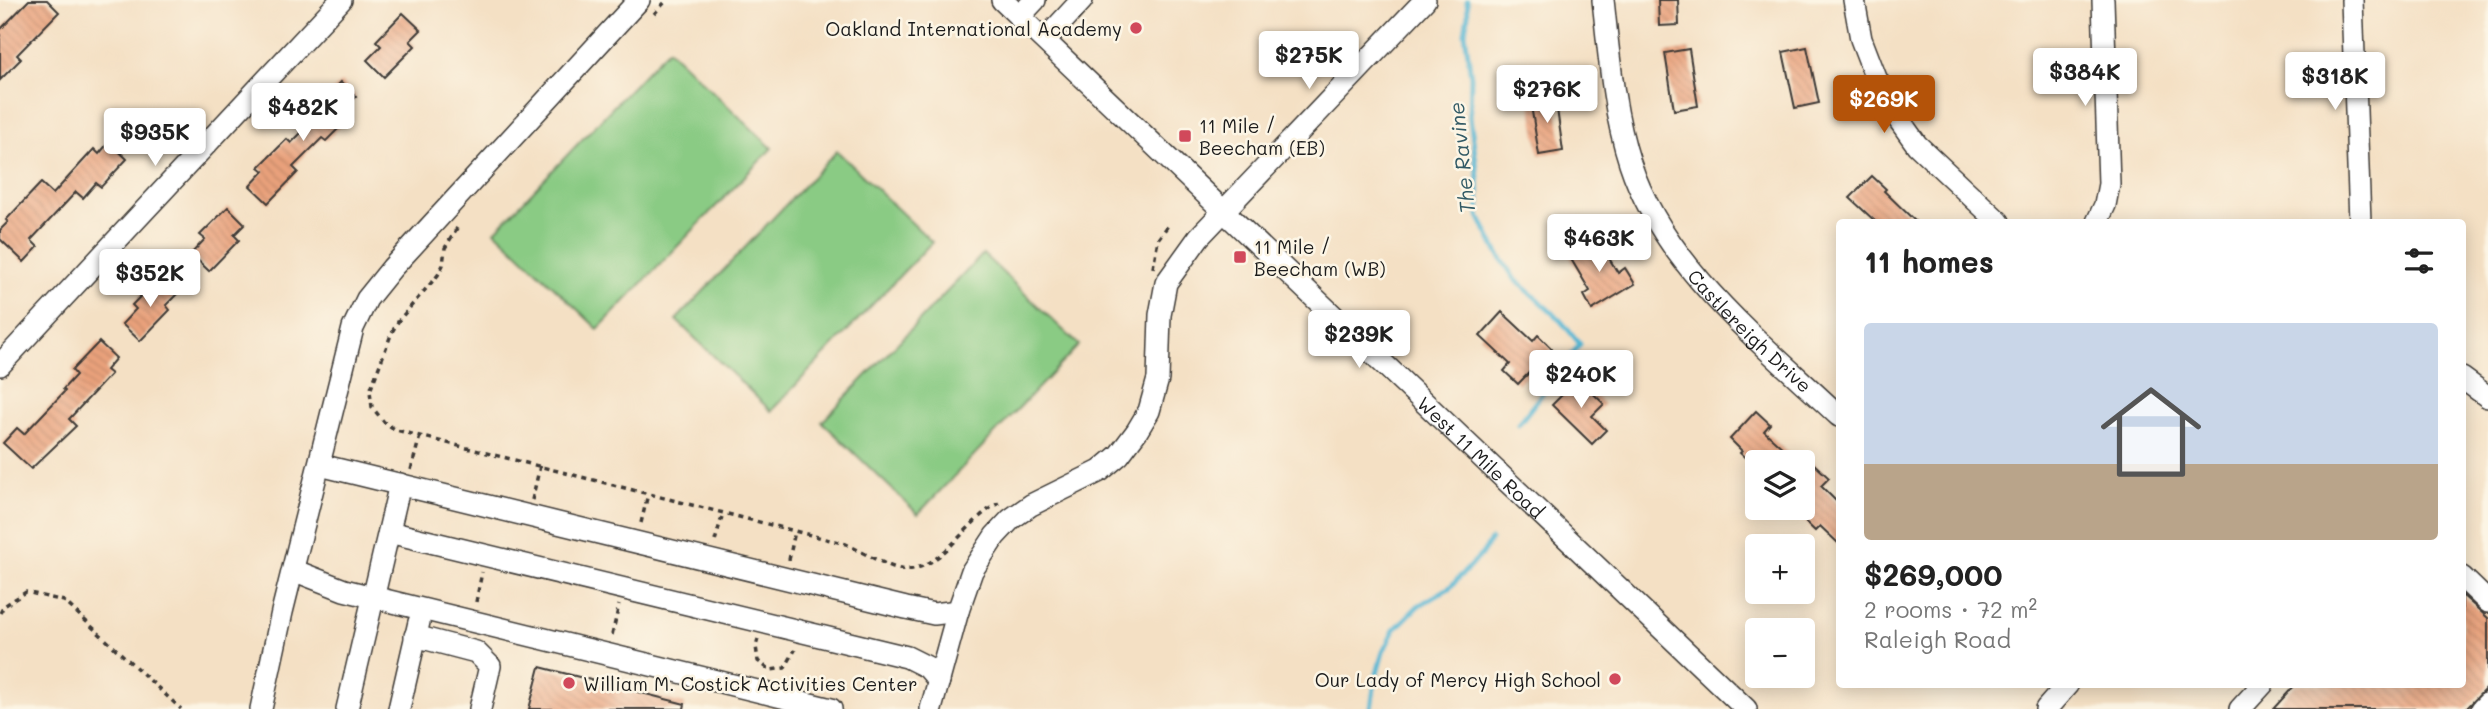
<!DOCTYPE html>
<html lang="en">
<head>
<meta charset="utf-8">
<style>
  :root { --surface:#fff; --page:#f6f6f6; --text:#222; --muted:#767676; --line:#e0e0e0; --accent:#b45309 }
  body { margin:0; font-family:Mali,sans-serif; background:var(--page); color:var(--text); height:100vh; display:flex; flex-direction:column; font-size:26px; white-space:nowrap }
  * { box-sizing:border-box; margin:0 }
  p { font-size:23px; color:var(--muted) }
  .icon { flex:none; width:38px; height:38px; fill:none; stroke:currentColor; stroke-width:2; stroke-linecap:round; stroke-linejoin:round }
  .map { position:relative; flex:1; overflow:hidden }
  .side { position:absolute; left:1836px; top:219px; width:630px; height:469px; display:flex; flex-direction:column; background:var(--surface); border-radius:7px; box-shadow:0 4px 18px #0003 }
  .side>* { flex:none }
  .fabs { position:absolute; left:1745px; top:450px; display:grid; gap:14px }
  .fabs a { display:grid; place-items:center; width:70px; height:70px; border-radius:7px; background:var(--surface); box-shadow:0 4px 18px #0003; font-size:35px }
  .price { position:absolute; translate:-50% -60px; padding:0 16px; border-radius:7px; background:#fff; color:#222; font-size:23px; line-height:46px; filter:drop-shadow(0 2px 4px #0008) }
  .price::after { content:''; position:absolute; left:50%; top:42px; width:21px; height:16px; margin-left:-10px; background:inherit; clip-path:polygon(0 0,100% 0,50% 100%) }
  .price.active { background:var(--accent); color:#fff }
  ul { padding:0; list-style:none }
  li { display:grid; align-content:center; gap:14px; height:371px; padding:0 28px }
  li+li { border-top:2px solid var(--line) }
  li span { display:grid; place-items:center; height:217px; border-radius:7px; color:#555 }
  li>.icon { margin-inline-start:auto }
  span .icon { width:126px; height:126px; fill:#fffc; stroke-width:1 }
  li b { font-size:30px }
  h2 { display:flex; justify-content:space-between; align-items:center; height:84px; padding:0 28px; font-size:30px }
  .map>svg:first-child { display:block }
</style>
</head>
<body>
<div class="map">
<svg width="2488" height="709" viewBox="0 0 2488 709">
  <defs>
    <pattern id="building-back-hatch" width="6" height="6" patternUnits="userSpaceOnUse" patternTransform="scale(1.75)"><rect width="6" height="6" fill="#e9a17b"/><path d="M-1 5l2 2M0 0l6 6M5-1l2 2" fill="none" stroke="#c78a6a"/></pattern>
  </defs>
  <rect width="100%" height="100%" fill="#fcf5e5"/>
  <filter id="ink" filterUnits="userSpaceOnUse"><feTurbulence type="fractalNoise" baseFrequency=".0143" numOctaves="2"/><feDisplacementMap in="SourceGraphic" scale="14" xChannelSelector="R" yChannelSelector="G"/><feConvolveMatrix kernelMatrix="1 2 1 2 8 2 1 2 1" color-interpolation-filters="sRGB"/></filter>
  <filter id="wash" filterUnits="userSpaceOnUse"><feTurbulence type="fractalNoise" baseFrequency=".00686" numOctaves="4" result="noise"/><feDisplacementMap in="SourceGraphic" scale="28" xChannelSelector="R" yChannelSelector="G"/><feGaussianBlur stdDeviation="1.57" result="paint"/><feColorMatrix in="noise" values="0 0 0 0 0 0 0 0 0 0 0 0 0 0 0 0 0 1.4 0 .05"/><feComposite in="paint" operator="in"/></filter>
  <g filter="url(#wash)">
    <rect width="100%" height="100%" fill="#f4e0c4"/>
    <g fill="#8acb84" stroke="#537450" stroke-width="2">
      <path d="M 668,49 L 772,148 L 598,329 L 495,231 Z"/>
      <path d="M 837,151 L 932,242 L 771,411 L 676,320 Z"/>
      <path d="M 983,254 L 1079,345 L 918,514 L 822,422 Z"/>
    </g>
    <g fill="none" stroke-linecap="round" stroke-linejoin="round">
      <g stroke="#54b6d3" stroke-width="5">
        <path d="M 1467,1 L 1468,15 L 1465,33 L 1471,77 L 1470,117 L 1478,178 L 1479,216 L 1497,252 L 1514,278 L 1561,321 L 1580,344 L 1518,425"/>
        <path d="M 1371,709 L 1375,681 L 1383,652 L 1394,630 L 1418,606 L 1449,588 L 1482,554 L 1491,540"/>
      </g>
    </g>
    <g id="blocks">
      <g fill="url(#building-back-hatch)">
        <path d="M 29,0 L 47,0 L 59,12 L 17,55 L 21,59 L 0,80 L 0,30 Z"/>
        <path d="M 1658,0 L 1678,0 L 1679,25 L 1659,26 Z"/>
        <path d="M 403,13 L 421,30 L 410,41 L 415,46 L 384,77 L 367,60 L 381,46 L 376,41 Z"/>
        <path d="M 1807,47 L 1819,103 L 1795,108 L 1783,52 Z"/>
        <path d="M 1689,49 L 1698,106 L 1674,110 L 1665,53 Z"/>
        <path d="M 341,82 L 356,97 L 344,108 L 352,115 L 326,141 L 322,138 L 293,167 L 298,172 L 268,203 L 250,186 L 264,171 L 259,167 L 287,139 L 291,143 L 315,119 L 310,114 Z"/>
        <path d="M 1555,95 L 1563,151 L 1539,155 L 1530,99 Z"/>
        <path d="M 109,142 L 127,159 L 101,187 L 96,183 L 83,198 L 76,192 L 31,240 L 38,247 L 24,262 L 0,239 L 0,230 L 8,222 L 6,220 L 41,183 L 53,194 L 94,149 L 99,154 Z"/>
        <path d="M 1872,176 L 1886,189 L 1884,191 L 1916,222 L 1876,222 L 1850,198 Z"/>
        <path d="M 228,207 L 245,224 L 234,235 L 239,240 L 209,271 L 191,254 L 205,239 L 200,235 Z"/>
        <path d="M 1596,237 L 1618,273 L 1625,268 L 1635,284 L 1592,310 L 1584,295 L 1590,291 L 1568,254 Z"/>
        <path d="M 159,277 L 177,294 L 166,305 L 170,310 L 140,341 L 122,324 L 136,309 L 132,305 Z"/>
        <path d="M 1502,312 L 1533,341 L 1538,335 L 1552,349 L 1518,384 L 1504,371 L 1510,364 L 1480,336 Z"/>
        <path d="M 99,342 L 116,358 L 106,370 L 111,374 L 69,419 L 76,426 L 31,469 L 3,443 L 17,428 L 24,434 L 65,391 L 63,389 L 76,375 L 72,370 Z"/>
        <path d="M 1578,379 L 1604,404 L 1592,416 L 1606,430 L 1592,444 L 1552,405 Z"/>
        <path d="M 1756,411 L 1770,424 L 1764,431 L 1798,462 L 1750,462 L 1740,453 L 1742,451 L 1730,439 Z"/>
        <path d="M 1813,463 L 1829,478 L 1821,486 L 1839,504 L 1839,544 L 1820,526 L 1815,531 L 1791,508 L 1802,508 L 1802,474 Z"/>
        <path d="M 2462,595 L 2488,618 L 2488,686 L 2466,709 L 2273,709 L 2296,684 L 2462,684 Z"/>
        <path d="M 540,667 L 685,704 L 684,709 L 529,709 Z"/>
      </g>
    </g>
  </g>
  <g filter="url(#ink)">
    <use href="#blocks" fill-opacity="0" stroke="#3c3935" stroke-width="2"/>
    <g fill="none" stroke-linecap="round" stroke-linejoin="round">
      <defs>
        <g id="minor">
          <path id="s1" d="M 1002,0 L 1746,709"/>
          <path id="s2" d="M 1603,0 C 1609,54 1613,111 1630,163 C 1664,267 1762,343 1839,416"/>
          <path d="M 1854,0 L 1861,39 L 1876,78 L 1897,117 L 1917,145 L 1999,222"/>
          <path d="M 2352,0 L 2360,222"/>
          <path d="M 1019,17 L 1035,0"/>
          <path d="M 1045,40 L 1082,0"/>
          <path d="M 2097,222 L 2105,205 L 2109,184 L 2103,0"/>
          <path d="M 0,365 L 341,0"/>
          <path d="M 2462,378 L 2488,397"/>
          <path d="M 320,465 L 906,608 L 934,614 L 958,611 L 972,571 L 995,536 L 1011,519 L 1031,505 L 1100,471 L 1119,455 L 1137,431 L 1149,411 L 1158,379 L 1160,315 L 1166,283 L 1199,237 L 1425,0"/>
          <path d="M 389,532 L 907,657 L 927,667 L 939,681"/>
          <path d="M 293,570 L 344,590 L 831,709"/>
          <path d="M 2462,577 L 2488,602"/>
          <path d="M 415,636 L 476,652 L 490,666 L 480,709"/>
          <path d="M 261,709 L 282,612 L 353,328 L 367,299 L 392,268 L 639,0"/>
          <path d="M 347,709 L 400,484"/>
          <path d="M 399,709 L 419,622"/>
          <path d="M 931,709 L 958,611"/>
          <path d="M 2046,709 L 2068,684"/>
          <path d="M 2240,709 L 2263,684"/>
          <path d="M 2482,709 L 2488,703"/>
        </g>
      </defs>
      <use href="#minor" stroke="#3c3935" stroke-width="24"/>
      <g stroke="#3c3935" stroke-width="3.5" stroke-dasharray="5 5" stroke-linecap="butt">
        <path d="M 654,14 L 667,0"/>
        <path d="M 457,228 L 445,248 L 443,265 L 438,275 L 399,320 L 392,332 L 370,391 L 372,407 L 384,422 L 396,430 L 846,544 C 859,550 889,568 901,569 C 941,574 966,519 999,503"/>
        <path d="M 1153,268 L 1158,239 L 1170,223"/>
        <path d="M 411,470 L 420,436"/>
        <path d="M 532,500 L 540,466"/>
        <path d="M 641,523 L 648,494"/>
        <path d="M 715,541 L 723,513"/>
        <path d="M 789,560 L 795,531"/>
        <path d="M 476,602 L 482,572"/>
        <path d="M 0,613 L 4,606 L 26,592 L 64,601 L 181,709"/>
        <path d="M 612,635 L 619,605"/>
        <path d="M 758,639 L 756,646 L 758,661 L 770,670 L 785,668 L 795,650"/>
      </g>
      <use href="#minor" stroke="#fff" stroke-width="21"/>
    </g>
  </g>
  <g fill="#d1495b" stroke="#fcf5e5" stroke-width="2.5">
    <circle cx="1136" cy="28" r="7"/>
    <rect x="1178" y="129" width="14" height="14" rx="3.5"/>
    <rect x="1233" y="250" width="14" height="14" rx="3.5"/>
    <circle cx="1615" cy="679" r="7"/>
    <circle cx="569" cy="683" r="7"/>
  </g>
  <g text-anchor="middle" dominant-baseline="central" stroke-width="5" stroke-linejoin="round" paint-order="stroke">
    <g font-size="19" fill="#1c1c1c" stroke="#fcf5e5" text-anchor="start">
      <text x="1122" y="28" text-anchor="end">Oakland International Academy</text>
      <text x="1199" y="125">11 Mile /<tspan x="1199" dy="22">Beecham (EB)</tspan></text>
      <text x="1254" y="246">11 Mile /<tspan x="1254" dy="22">Beecham (WB)</tspan></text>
      <text x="1601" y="679" text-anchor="end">Our Lady of Mercy High School</text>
      <text x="583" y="683">William M. Costick Activities Center</text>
    </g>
    <g font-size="19" fill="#1c1c1c" stroke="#fcf5e5">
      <text stroke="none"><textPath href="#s2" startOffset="374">Castlereigh Drive</textPath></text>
      <text stroke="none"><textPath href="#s1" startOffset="662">West 11 Mile Road</textPath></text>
    </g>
    <g font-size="21" font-style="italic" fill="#325a65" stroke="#fcf5e5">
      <text transform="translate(1461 158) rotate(-96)">The Ravine</text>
    </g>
  </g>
</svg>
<div class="fabs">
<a><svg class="icon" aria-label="layers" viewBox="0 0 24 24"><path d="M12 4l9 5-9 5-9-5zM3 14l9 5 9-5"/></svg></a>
<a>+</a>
<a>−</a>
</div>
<b class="price" style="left:1309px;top:91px">$275K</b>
<b class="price" style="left:2085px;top:108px">$384K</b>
<b class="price" style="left:2335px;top:112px">$318K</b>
<b class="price" style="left:1547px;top:125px">$276K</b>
<b class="price active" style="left:1884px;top:135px">$269K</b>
<b class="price" style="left:303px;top:143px">$482K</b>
<b class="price" style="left:155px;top:168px">$935K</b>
<b class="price" style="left:1599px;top:274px">$463K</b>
<b class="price" style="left:150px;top:309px">$352K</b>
<b class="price" style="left:1359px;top:370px">$239K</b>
<b class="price" style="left:1581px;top:410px">$240K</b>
<section class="side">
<h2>11 homes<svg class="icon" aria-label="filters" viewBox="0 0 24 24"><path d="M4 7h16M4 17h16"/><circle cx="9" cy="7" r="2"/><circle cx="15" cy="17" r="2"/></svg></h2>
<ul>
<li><span style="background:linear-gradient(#c9d6e8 65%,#b9a48a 0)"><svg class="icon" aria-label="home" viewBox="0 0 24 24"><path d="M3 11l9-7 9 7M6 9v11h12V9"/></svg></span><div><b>$269,000</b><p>2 rooms · 72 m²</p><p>Raleigh Road</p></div></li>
</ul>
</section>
</div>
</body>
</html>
